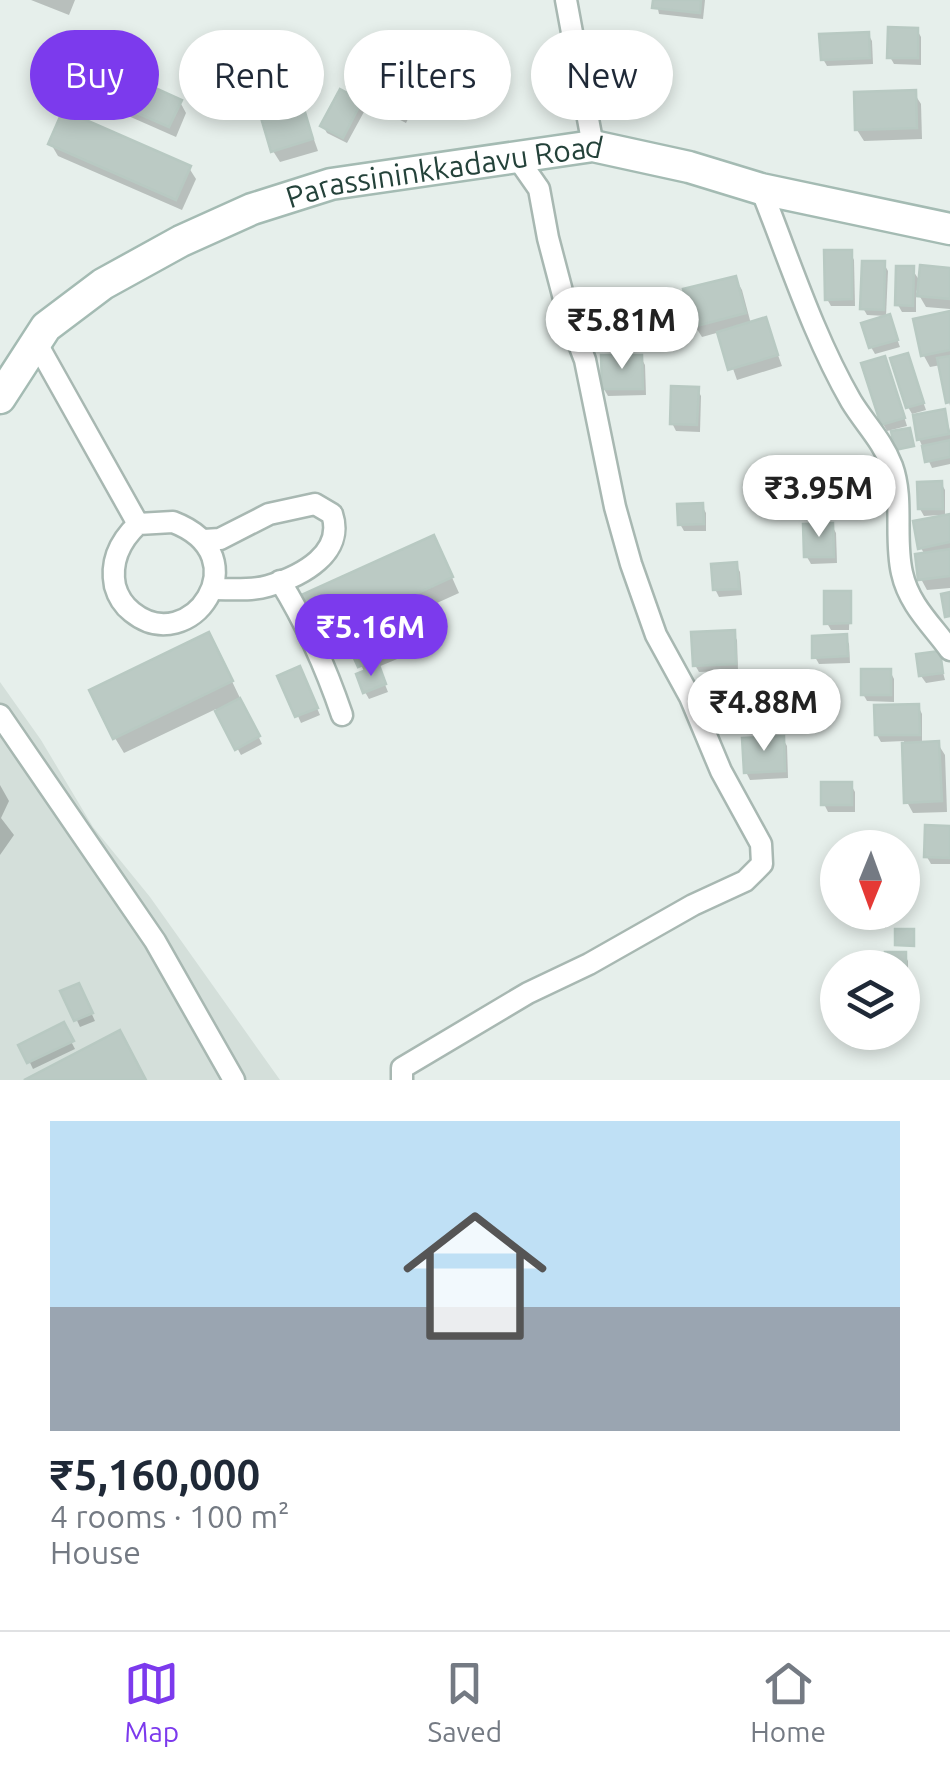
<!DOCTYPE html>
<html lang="en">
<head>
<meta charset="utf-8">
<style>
  :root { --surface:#fff; --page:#f6f6f7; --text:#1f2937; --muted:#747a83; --line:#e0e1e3; --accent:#7c3aed }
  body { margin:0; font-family:Ubuntu,sans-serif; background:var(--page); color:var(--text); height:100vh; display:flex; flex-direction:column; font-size:38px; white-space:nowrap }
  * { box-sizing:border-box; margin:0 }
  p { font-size:32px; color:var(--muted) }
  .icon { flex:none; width:55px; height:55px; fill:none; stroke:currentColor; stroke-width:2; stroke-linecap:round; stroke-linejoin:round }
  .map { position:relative; height:1080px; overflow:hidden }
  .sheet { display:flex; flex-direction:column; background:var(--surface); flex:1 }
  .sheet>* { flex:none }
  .guide { position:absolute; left:30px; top:30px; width:890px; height:90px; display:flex; gap:20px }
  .needle { width:65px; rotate:181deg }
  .tools { position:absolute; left:820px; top:830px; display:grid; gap:20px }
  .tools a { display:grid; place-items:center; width:100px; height:100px; border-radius:50%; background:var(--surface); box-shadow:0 5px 15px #0003; font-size:50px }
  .price { position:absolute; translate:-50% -85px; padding:0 22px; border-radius:35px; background:#fff; color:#222; font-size:32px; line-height:65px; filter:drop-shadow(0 2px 5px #0008) }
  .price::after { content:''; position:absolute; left:50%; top:60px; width:30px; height:22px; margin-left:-15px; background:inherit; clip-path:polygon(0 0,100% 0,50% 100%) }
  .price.active { background:var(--accent); color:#fff }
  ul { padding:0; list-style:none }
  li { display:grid; align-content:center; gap:20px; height:530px; padding:0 50px }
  li span { display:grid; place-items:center; height:310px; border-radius:0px; color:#555 }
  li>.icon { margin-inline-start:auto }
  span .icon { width:180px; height:180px; fill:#fffc; stroke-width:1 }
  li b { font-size:42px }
  .pill { padding:0 35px; border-radius:45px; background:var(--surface); box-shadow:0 5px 15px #0003; font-size:35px; line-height:90px }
  .pill.active { background:var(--accent); color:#fff }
  .menu { display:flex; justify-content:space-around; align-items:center; height:140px; border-top:2px solid var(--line); background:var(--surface); font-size:28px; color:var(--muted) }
  .menu a { display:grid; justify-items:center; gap:5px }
  .menu .active { color:var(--accent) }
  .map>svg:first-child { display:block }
</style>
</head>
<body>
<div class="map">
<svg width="950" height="1080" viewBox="0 0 950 1080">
  <rect width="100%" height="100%" fill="#e6efeb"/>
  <path fill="#d4dfda" d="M 0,682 L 41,740 L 93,827 L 150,897 L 280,1080 L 0,1080 Z"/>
  <g fill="#0003">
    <path d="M 31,0 L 75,0 L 69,15 Z"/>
    <path d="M 656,0 L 705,0 L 703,19 L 659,14 Z"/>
    <path d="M 917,30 L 921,37 L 921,65 L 894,64 L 890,57 Z"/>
    <path d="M 868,34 L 872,41 L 873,64 L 827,66 L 823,59 Z"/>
    <path d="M 266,70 L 270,77 L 244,98 L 225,76 Z"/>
    <path d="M 414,82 L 421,93 L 406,123 L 358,98 L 365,110 L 347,143 L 327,133 L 323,126 L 360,102 L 350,86 Z"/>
    <path d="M 914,93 L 921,104 L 922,139 L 864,141 L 857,130 Z"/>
    <path d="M 298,94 L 318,151 L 280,162 L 273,151 Z"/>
    <path d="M 101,96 L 180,102 L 186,113 L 176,137 L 108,107 Z"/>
    <path d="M 51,144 L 189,168 L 196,179 L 182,210 L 58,156 Z"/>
    <path d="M 850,252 L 854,260 L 855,306 L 831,306 L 827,299 Z"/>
    <path d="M 884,264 L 888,271 L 886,316 L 867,315 L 863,308 Z"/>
    <path d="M 912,269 L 921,283 L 950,270 L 950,309 L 926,307 L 916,290 L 916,312 L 902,312 L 898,305 Z"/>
    <path d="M 735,278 L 742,290 L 751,324 L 765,320 L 782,366 L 737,380 L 720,332 L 702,337 L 695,326 Z"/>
    <path d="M 950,314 L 950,406 L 941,365 L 930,367 L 924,356 L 916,321 Z"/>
    <path d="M 889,317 L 900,347 L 875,354 L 871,347 Z"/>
    <path d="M 907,356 L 926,410 L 912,414 L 908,407 Z"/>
    <path d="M 641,358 L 645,365 L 646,395 L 608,396 L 604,389 Z"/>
    <path d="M 888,366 L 907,426 L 887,431 L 883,424 Z"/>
    <path d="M 697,389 L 701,396 L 700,432 L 676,431 L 672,423 Z"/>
    <path d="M 944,412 L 950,431 L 950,464 L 932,468 L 919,439 Z"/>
    <path d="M 941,483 L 945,490 L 945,517 L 950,516 L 950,588 L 927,590 L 921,579 L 925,555 L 921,548 L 941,518 L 940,515 L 924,516 L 920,509 Z"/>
    <path d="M 702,506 L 706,513 L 706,531 L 684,531 L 680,524 Z"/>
    <path d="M 832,526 L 836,533 L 837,563 L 811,564 L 807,557 Z"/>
    <path d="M 441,553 L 459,593 L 384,627 L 386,631 L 405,632 L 414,652 L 378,667 L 388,692 L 369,699 L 365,692 L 365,673 L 350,643 L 332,651 L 323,636 Z"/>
    <path d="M 736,565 L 740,572 L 742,595 L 719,597 L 715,589 Z"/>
    <path d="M 850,593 L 849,630 L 831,630 L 827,623 Z"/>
    <path d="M 733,633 L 737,640 L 738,670 L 699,672 L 695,665 Z"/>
    <path d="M 845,636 L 849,644 L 850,663 L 819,664 L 815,657 Z"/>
    <path d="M 217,650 L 262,744 L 241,755 L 216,709 L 124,753 L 115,738 Z"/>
    <path d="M 938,654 L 945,680 L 926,683 L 921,676 Z"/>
    <path d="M 890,671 L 894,679 L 894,702 L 867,701 L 863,694 Z"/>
    <path d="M 303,676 L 320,715 L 301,723 L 281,677 Z"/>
    <path d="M 755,686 L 759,694 L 761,718 L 742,720 L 738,713 Z"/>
    <path d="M 918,706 L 922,714 L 922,744 L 938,744 L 945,755 L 947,812 L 913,813 L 907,802 L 904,741 L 881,742 L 877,735 Z"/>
    <path d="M 783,739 L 787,746 L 788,778 L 750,780 L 746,772 Z"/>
    <path d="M 0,785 L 9,801 L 1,818 L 14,835 L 0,855 Z"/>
    <path d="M 851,785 L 855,792 L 855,812 L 828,812 L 824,804 Z"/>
    <path d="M 950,828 L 950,864 L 931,864 L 927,857 Z"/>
    <path d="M 864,912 L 886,912 L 886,928 L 868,928 Z"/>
    <path d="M 904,954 L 908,961 L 908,988 L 902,988 Z"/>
    <path d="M 64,992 L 82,993 L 95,1021 L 80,1027 Z"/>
    <path d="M 63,1026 L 75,1049 L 33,1069 L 22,1046 Z"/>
  </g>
  <g fill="#bbcac4" stroke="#b8c9c2" stroke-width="2.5">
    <path d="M 653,0 L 701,0 L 700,13 L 652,8 Z"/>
    <path d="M 888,27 L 918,28 L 918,58 L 887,58 Z"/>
    <path d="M 869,32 L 870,58 L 821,60 L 819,34 Z"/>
    <path d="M 247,44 L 268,68 L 239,93 L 218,68 Z"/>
    <path d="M 365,53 L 416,80 L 399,113 L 347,86 Z"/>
    <path d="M 111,68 L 182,100 L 169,127 L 98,96 Z"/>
    <path d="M 340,89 L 362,101 L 343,138 L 320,126 Z"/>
    <path d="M 916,90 L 917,128 L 855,130 L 854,92 Z"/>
    <path d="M 299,92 L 313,139 L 271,152 L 257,104 Z"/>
    <path d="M 63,110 L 191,166 L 176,200 L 48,144 Z"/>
    <path d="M 824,250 L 852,250 L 852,299 L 825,300 Z"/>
    <path d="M 862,261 L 885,261 L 884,310 L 860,309 Z"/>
    <path d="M 920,265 L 950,268 L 950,299 L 917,296 Z"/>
    <path d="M 896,266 L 914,266 L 913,306 L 895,305 Z"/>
    <path d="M 736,276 L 746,313 L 693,327 L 683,289 Z"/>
    <path d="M 950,311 L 950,350 L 921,356 L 913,319 Z"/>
    <path d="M 890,314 L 898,340 L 869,348 L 861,323 Z"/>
    <path d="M 766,317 L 778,355 L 728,370 L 717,332 Z"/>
    <path d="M 908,353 L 924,403 L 906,408 L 890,358 Z"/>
    <path d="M 601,355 L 642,355 L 643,389 L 602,389 Z"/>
    <path d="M 885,356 L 905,418 L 881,425 L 861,363 Z"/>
    <path d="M 950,356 L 950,402 L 946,403 L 937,358 Z"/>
    <path d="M 671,386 L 699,387 L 697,425 L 670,424 Z"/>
    <path d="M 945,409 L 949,434 L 917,440 L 913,415 Z"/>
    <path d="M 910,428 L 914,446 L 895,450 L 891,431 Z"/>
    <path d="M 950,440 L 950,457 L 925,462 L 922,446 Z"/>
    <path d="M 942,481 L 943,509 L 918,509 L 917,482 Z"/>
    <path d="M 703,503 L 704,524 L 678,525 L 677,504 Z"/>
    <path d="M 950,514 L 950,542 L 918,549 L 913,521 Z"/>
    <path d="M 833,523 L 834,557 L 804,557 L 803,524 Z"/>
    <path d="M 434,535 L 453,577 L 321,637 L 301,595 Z"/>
    <path d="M 950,549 L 950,576 L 918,580 L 915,554 Z"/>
    <path d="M 737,562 L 739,589 L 713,590 L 711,564 Z"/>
    <path d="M 824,591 L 851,591 L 851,623 L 824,624 Z"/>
    <path d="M 950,592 L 950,616 L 945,617 L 941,594 Z"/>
    <path d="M 402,622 L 412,644 L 358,667 L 348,645 Z"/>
    <path d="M 735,630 L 736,664 L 693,666 L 691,632 Z"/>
    <path d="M 209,632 L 233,681 L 113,739 L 89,690 Z"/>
    <path d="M 847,634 L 848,656 L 812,658 L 812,636 Z"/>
    <path d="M 940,651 L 943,673 L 919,676 L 916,654 Z"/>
    <path d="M 379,665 L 386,684 L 363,693 L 356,674 Z"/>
    <path d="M 300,666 L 318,708 L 295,717 L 277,676 Z"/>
    <rect x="861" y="669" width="30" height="26"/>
    <path d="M 756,684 L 758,712 L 736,713 L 733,686 Z"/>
    <path d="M 240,698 L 260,736 L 235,750 L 215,711 Z"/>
    <path d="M 919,704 L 920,735 L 875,735 L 874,705 Z"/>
    <path d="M 784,736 L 785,771 L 744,773 L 742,738 Z"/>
    <path d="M 939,741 L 942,801 L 904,803 L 902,743 Z"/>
    <rect x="821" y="782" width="31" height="23"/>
    <path d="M 925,825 L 950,826 L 950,858 L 924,857 Z"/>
    <path d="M 862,912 L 884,912 L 884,922 L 862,921 Z"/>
    <path d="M 895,929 L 914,929 L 914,946 L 895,945 Z"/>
    <path d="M 885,952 L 906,952 L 906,982 L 902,982 L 902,968 L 885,968 Z"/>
    <path d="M 79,983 L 93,1013 L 74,1021 L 60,991 Z"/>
    <path d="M 64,1022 L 74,1041 L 27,1063 L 18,1045 Z"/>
    <path d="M 120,1030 L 146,1080 L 24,1080 Z"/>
  </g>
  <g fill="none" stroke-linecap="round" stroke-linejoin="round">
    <defs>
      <g id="street">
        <path d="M 566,0 L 593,146"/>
        <path d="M 761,189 C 789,259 813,335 851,401 C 865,424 882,440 892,466 C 904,499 894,539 902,573 C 909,605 932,625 950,650"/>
        <path d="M 36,342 L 138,524"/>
        <path d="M 173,522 C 262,556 190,659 132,612 C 123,605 118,597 115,586 C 110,561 120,541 138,524 Z"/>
        <path d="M 204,540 L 220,539 L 269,514 L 315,504 L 332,514 C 345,553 302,576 268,586 C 251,591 231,589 214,589"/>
        <path d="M 280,581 C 306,623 326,668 342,715"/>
        <path d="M 0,715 L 155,941 L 234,1080"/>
        <path d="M 402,1080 L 402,1068 L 528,993 L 589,964 L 693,905 L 745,881 L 762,864 L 761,844 L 721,771 L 690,697 L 656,635 L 631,564 L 615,507 L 585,360 L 569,318 L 548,238 L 539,189 L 518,159"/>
      </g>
      <g id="secondary">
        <path id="s1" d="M 0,398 L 46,327 L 103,284 L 181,241 L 252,209 L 331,184 L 593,146 L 689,167 L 761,189 L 950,229"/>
      </g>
    </defs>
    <use href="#street" stroke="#a8b8b2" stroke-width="25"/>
    <use href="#secondary" stroke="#a4bbb3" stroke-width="35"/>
    <use href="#street" stroke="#fff" stroke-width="20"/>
    <use href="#secondary" stroke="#fff" stroke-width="30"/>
  </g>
  <g text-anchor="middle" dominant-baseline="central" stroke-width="10" stroke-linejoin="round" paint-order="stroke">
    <g font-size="30" fill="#24423a" stroke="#f7fbf9">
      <text stroke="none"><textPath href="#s1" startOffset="520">Parassininkkadavu Road</textPath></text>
    </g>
  </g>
</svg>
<div class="tools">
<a><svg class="needle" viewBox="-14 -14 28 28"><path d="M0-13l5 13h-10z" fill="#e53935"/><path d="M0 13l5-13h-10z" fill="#747a83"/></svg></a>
<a><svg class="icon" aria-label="layers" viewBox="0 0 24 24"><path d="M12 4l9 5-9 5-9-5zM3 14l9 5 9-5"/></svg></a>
</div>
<b class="price" style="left:622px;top:372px">₹5.81M</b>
<b class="price" style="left:819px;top:540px">₹3.95M</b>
<b class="price active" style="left:371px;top:679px">₹5.16M</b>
<b class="price" style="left:764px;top:754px">₹4.88M</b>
<div class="guide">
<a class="pill active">Buy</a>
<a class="pill">Rent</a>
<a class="pill">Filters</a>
<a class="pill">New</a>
</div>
</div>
<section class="sheet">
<ul>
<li><span style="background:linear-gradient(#bfe0f5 60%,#9aa5b1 0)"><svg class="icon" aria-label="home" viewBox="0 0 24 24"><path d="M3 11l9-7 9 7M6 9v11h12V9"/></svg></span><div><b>₹5,160,000</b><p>4 rooms · 100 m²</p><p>House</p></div></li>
</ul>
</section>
<nav class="menu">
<a class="active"><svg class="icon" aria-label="map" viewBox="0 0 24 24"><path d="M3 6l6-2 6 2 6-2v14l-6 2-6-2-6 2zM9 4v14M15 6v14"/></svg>Map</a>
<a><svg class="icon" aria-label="saved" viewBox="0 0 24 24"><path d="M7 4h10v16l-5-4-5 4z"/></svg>Saved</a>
<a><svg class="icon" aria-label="home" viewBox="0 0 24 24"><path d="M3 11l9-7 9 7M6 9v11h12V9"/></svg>Home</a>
</nav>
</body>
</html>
